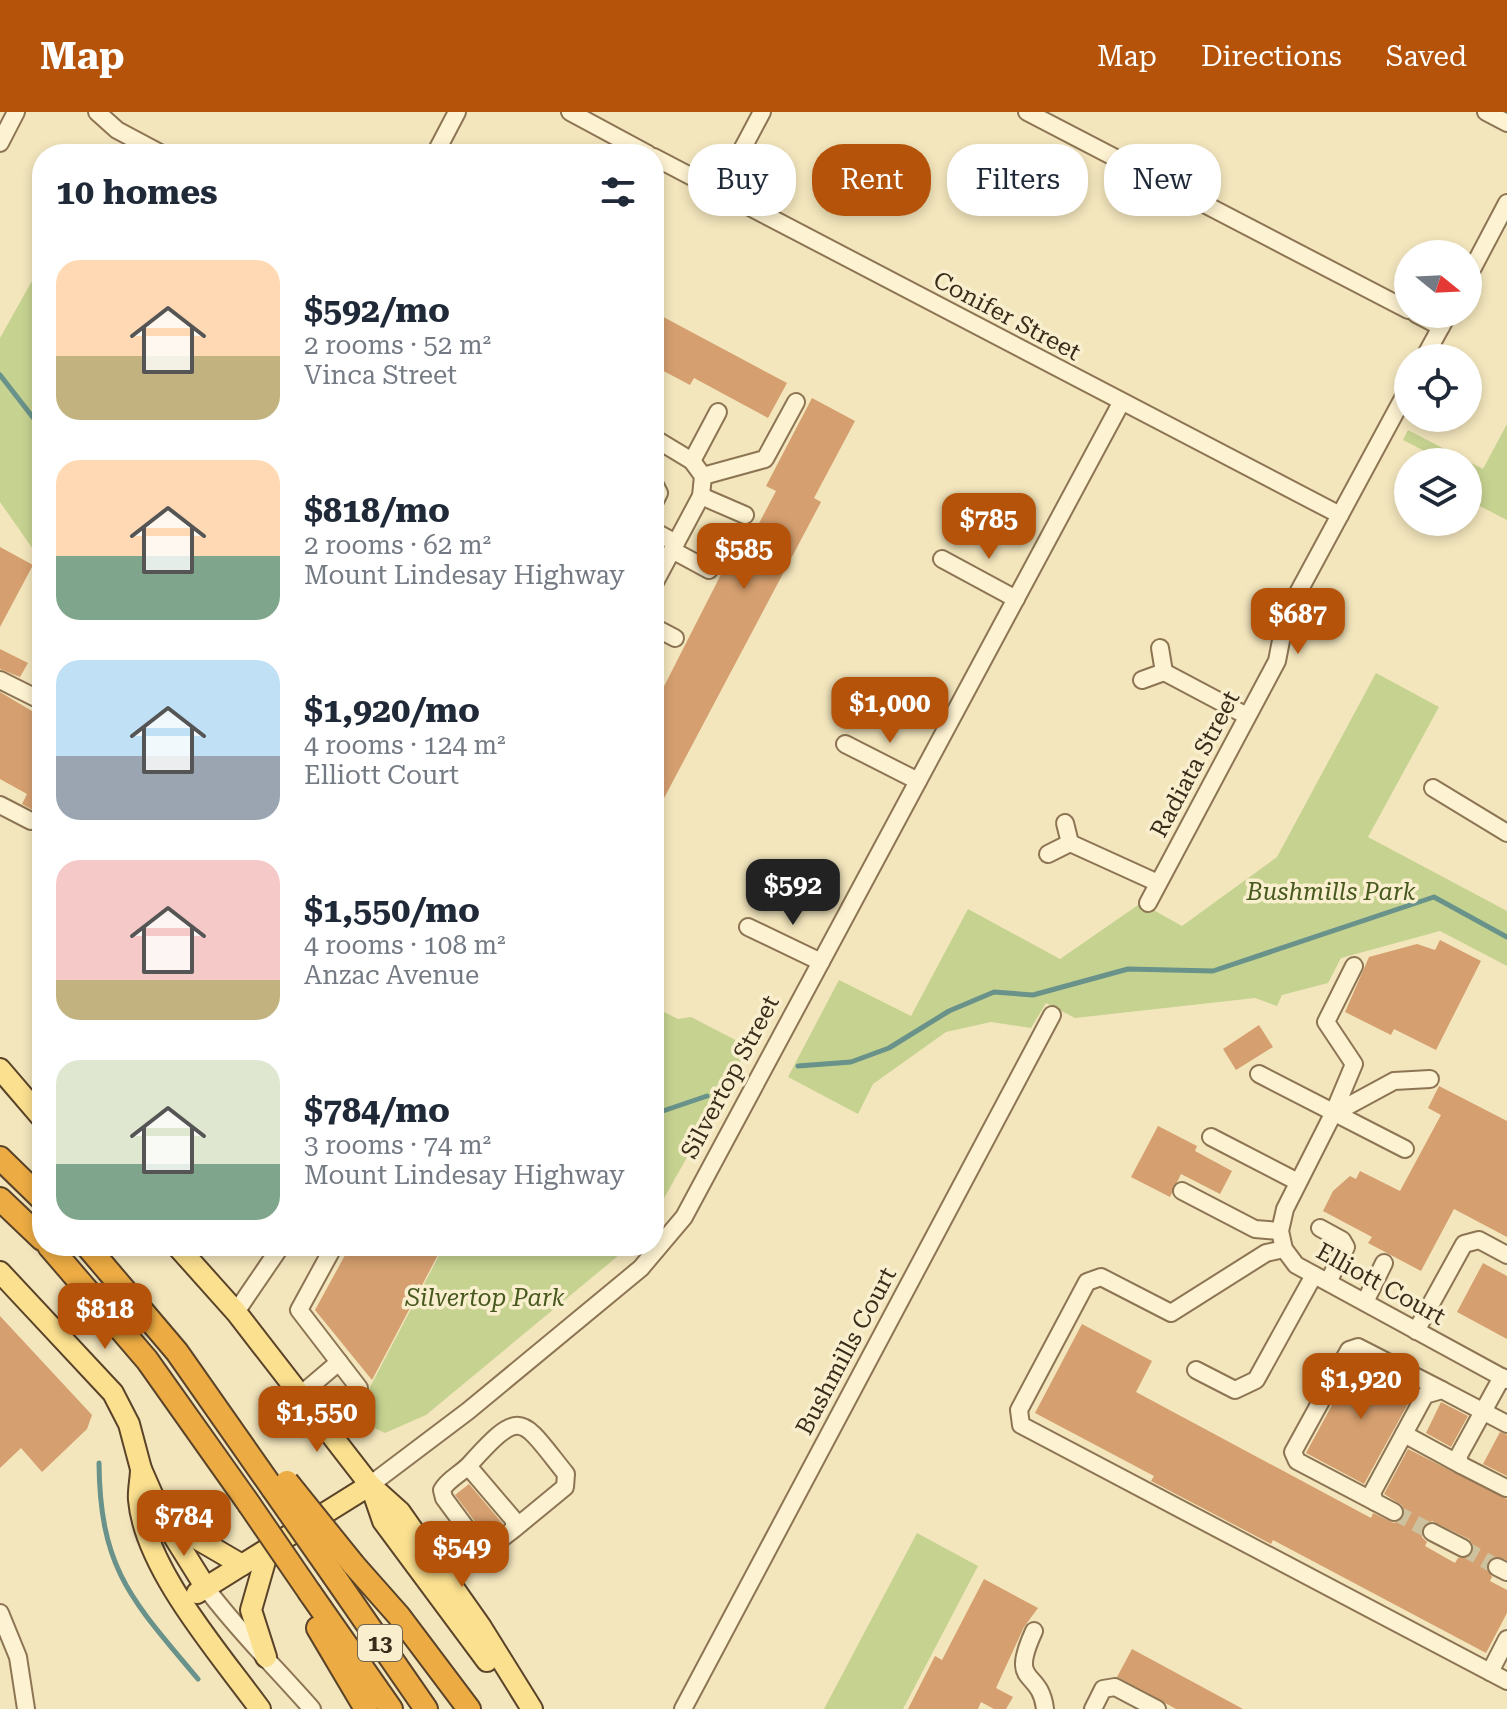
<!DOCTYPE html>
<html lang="en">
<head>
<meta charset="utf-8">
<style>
  :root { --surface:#fff; --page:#f2f2f3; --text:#1f2937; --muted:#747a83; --accent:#b45309 }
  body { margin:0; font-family:"Roboto Serif",serif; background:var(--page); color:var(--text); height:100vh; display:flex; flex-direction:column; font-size:30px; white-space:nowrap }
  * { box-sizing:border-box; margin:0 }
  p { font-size:26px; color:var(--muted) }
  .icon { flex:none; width:44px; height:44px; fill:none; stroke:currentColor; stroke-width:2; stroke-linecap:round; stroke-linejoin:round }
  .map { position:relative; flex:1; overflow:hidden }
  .details { position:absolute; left:32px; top:32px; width:632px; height:1112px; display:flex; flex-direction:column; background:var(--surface); border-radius:32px; box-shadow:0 4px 12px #0003 }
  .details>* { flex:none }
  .guide { position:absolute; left:688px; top:32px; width:698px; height:72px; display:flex; gap:16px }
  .needle { width:52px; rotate:108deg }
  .tools { position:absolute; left:1394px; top:128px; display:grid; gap:16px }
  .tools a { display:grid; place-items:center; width:88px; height:88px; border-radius:50%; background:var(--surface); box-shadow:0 4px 12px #0003; font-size:40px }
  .price { position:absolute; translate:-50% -68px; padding:0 18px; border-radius:16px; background:var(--accent); color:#fff; font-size:26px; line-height:52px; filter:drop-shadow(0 2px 4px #0008) }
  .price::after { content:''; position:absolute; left:50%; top:48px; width:24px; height:18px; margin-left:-12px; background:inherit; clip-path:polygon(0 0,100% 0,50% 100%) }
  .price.current { background:#222; color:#fff }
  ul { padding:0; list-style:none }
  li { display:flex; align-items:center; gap:24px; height:200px; padding:0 24px }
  li span { display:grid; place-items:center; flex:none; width:224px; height:160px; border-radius:24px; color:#555 }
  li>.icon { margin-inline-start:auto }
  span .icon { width:96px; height:96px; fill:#fffc; stroke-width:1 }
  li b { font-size:34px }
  h2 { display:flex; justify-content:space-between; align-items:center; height:96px; padding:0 24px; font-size:34px }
  .pill { padding:0 28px; border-radius:32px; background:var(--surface); box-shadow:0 4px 12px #0003; font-size:28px; line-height:72px }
  .pill.current { background:var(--accent); color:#fff }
  header { display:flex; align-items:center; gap:48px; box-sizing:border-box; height:112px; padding:0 40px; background:var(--accent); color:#fff }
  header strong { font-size:38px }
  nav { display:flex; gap:44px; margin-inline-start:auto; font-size:28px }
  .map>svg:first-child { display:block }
</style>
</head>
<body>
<header>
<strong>Map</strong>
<nav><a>Map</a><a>Directions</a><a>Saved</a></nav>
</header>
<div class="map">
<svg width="1507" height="1597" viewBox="0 0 1507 1597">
  <rect width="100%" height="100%" fill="#f3e6bd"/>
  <g fill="#c6d290">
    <path d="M 42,151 L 42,450 L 0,390 L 0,226 Z"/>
    <path d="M 1507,312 L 1507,408 L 1468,388 L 1478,367 L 1468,361 L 1468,350 L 1446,350 L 1403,328 L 1408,318 L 1483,357 Z"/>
    <path d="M 1376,561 L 1439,595 L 1368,725 L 1507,799 L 1507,854 L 1440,819 L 1341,846 L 1328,871 L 1282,883 L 1277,894 L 1255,886 L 1075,906 L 1046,891 L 1031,916 L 991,910 L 946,920 L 873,972 L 858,1002 L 788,965 L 839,868 L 911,904 L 968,797 L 1060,847 L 1141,791 L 1182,814 L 1277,745 Z"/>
    <path d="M 654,895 L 678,907 L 691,905 L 749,935 L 654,1104 Z"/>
    <path d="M 444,1134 L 630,1134 L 426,1303 L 385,1321 L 372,1315 L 358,1298 Z"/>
    <path d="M 917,1421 L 978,1454 L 903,1597 L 824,1597 Z"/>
  </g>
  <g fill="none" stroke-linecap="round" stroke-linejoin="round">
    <g stroke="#68928a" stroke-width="5">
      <path d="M 0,263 L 42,317"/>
      <path d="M 798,954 L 851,950 L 889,936 L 949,899 L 994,880 L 1033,883 L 1128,857 L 1213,859 L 1434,785 L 1507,825"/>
      <path d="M 654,1002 L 707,984"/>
      <path d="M 99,1351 C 100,1459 133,1489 198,1567"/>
    </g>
  </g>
  <g fill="#d59f6f" fill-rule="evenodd">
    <path d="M 654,200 L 787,271 L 768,306 L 694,266 L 690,273 L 654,254 Z"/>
    <path d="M 812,286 L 855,309 L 814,386 L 821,390 L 654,705 L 654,594 L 737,431 L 746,436 L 776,379 L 766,374 Z"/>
    <path d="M 0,435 L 33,453 L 0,515 Z"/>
    <path d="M 0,537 L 28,551 L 20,565 L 0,557 Z"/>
    <path d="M 0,580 L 42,605 L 42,711 L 40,702 L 22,692 L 27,682 L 0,667 Z"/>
    <path d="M 1440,828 L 1481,849 L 1436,938 L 1394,917 L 1391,923 L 1345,900 L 1369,845 L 1417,832 L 1435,838 Z"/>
    <path d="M 1259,913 L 1273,935 L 1236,958 L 1223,937 Z"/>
    <path d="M 1439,974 L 1507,1009 L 1507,1125 L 1454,1097 L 1421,1159 L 1368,1131 L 1372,1125 L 1323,1099 L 1333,1079 L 1350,1064 L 1356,1067 L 1360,1059 L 1400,1079 L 1441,1003 L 1428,996 Z"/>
    <path d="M 1158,1014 L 1197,1034 L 1195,1039 L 1232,1059 L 1220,1082 L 1181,1062 L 1170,1085 L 1131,1065 Z"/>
    <path d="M 350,1134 L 431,1134 L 440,1139 L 372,1268 L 315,1198 Z"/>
    <path d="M 1483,1151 L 1507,1164 L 1507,1227 L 1457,1200 Z"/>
    <path d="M 0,1204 L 92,1303 L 87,1317 L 42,1360 L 21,1336 L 0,1356 Z"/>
    <path d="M 1082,1212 L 1152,1249 L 1136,1280 L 1371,1406 L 1373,1401 L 1394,1411 L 1403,1406 L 1403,1394 L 1384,1382 L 1408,1337 L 1507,1387 L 1507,1448 L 1492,1445 L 1486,1455 L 1492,1465 L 1490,1469 L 1507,1478 L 1507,1501 L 1486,1541 L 1273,1428 L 1271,1432 L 1151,1369 L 1154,1364 L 1035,1301 ZM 1432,1409 L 1469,1427 L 1474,1435 L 1472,1442 L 1458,1446 L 1455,1451 L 1425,1434 L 1427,1430 L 1422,1425 L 1422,1416 Z"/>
    <path d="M 1357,1247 L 1416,1277 L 1364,1372 L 1306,1341 Z"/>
    <path d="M 1441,1290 L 1468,1304 L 1451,1335 L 1426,1321 Z"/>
    <path d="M 1500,1320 L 1507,1323 L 1507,1364 L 1483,1352 Z"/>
    <path d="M 469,1372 L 503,1412 L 486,1424 L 455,1383 Z"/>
    <path d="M 984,1467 L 1038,1496 L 1024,1515 L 996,1576 L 1013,1585 L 1006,1597 L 994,1597 L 981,1590 L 978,1597 L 908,1597 L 935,1544 L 942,1548 Z"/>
    <path d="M 1132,1537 L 1243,1597 L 1176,1597 L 1167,1592 L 1117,1565 Z"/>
  </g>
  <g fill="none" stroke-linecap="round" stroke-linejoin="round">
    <g stroke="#cec19d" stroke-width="16" stroke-dasharray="16 8" stroke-linecap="butt">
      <path d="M 1394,1400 L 1432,1420"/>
      <path d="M 1463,1436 L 1497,1455"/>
    </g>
    <defs>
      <g id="minor">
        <path d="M 97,0 L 117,18 L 162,42"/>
        <path d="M 570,0 L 648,42"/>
        <path d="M 1027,0 L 1408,198"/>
        <path d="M 1486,0 L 1507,11"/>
        <path d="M 0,31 L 16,0"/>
        <path d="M 435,42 L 457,0"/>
        <path d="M 654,45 L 1340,403"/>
        <path d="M 719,81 L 762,0"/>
        <path d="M 1468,165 L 1507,91"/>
        <path d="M 1416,202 L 1441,215"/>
        <path d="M 1424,246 L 1448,202"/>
        <path d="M 654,326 L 692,349 L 703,364 L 701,384 L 654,472"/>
        <path d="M 692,349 L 718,300"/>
        <path d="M 703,364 L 765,347 L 796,290"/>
        <path d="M 654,371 L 659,381 L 654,391"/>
        <path d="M 701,384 L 745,403"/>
        <path d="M 654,419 L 676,431"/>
        <path d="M 672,438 L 709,458"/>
        <path d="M 942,447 L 1016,487"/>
        <path d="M 654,515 L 675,526"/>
        <path d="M 1164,560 L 1247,604"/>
        <path d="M 0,568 L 38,587"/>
        <path d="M 1142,568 L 1164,560 L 1160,536"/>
        <path d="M 845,632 L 918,669"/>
        <path d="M 1433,676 L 1507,721"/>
        <path d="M 0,693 L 31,709"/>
        <path d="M 1070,731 L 1158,771"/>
        <path d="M 1048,742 L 1070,731 L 1065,711"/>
        <path d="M 1148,791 L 1277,549 L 1286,503 L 1408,277"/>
        <path d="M 748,815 L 821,850"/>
        <path d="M 1354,854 L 1326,910 L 1354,952 L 1333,1002 L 1285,1097 L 1280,1119 L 1284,1137 L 1296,1153 L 1507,1268"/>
        <path d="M 1259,962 L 1405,1037"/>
        <path d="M 1333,1002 L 1394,969 L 1430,967"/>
        <path d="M 1211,1025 L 1298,1070"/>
        <path d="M 1182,1079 L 1255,1117 L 1280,1119"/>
        <path d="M 1320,1116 L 1342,1128 L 1346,1135 L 1328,1170"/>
        <path d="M 334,1134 L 299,1198 L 359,1276"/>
        <path d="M 1284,1137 L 1266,1141 L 1171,1201 L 1101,1165 L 1087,1170 L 1019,1298 L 1021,1313 L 1507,1569"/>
        <path d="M 1365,1190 L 1384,1151"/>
        <path d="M 236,1200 L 281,1134"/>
        <path d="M 1416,1219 L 1464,1132 L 1479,1128 L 1507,1143"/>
        <path d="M 1196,1258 L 1235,1278 L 1256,1268 L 1314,1163"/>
        <path d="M 1502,1265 L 1458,1345 L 1461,1353 L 1506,1376"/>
        <path d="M 299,1284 L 339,1250"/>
        <path d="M 1404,1322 L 1461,1353"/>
        <path d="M 468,1354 L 514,1408 L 514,1417 L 487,1438 L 478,1432 L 444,1386 L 442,1378 C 448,1367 461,1362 470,1352 C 522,1294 521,1306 566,1362 L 565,1375 L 514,1417"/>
        <path d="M 370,1373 L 468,1299 L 641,1156 L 684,1105 L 1121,291"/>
        <path d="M 1375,1390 L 1297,1349 L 1293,1340 L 1349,1238 L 1358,1235 L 1442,1278"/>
        <path d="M 1394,1400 L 1375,1390 L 1372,1381 L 1425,1283 L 1442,1278 L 1507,1312"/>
        <path d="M 1432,1420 L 1463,1436"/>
        <path d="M 1497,1455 L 1507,1460"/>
        <path d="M 206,1476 C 239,1520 276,1556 312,1597"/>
        <path d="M 0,1501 L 18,1545 L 26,1597"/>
        <path d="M 1034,1519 C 1008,1576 1040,1555 1045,1597"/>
        <path d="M 1490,1560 L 1507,1527"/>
        <path d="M 683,1597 L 1052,903"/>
        <path d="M 1093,1597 L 1103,1577 L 1115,1575 L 1157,1597"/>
      </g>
      <g id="major">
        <path d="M 0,957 L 42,1006"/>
        <path d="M 177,1134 L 236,1200 L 370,1373 L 400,1400 L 481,1515 L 532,1597"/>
        <path d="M 0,1160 L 113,1281 L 129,1312 L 141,1357 L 163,1407 L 206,1476"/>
        <path d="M 141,1357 C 141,1367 138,1379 139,1388 C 145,1457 220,1542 260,1597"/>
        <path d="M 372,1377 L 383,1409 L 487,1549"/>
        <path d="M 163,1407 L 242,1453"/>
        <path d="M 197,1481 L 370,1373"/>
        <path d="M 266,1545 L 251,1498 L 269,1435"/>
      </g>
      <g id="highway">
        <path d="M 0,1046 L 42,1087"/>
        <path d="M 0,1087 L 42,1127"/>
        <path d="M 49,1134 L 147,1248 L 249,1392"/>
        <path d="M 87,1134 L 177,1240 L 273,1377"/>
        <path d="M 353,1452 L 399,1504 L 469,1597"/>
        <path d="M 334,1464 L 426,1597"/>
        <path d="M 310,1481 L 391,1597"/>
        <path d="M 318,1516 L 366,1597"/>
      </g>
    </defs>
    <use href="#minor" stroke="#8d7554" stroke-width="20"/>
    <use href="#major" stroke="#5a4329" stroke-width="24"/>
    <use href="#highway" stroke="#5a4329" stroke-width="26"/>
    <use href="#minor" stroke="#fdf2d1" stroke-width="16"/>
    <use href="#major" stroke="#fbe090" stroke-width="20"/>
    <use href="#highway" stroke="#edac43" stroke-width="22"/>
    <defs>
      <g id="highway-bridge">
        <path d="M 287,1370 L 353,1452"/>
        <path d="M 273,1377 L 334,1464"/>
        <path d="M 249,1392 L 310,1481"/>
      </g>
    </defs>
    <use href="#highway-bridge" stroke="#5a4329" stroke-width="26" stroke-linecap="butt"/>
    <use href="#highway-bridge" stroke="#edac43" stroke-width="22"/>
  </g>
  <g text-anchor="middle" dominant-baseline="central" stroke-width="7" stroke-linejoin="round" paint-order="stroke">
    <rect fill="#f9efce" stroke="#736651" stroke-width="2" x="358" y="1513" width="44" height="36" rx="6"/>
    <g font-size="22" font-weight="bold" fill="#3a2c1b">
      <text x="380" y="1531">13</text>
    </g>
    <g font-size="24" fill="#3a2c1b" stroke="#f9efce">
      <text transform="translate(1007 204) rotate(28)">Conifer Street</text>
      <text transform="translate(1195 652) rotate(-62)">Radiata Street</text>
      <text transform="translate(730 965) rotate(-62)">Silvertop Street</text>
      <text transform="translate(1381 1172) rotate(29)">Elliott Court</text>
      <text transform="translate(846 1239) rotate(-62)">Bushmills Court</text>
    </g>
    <g font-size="24" font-style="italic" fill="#47591f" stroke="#f9efce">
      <text x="1331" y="780">Bushmills Park</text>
      <text x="485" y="1186">Silvertop Park</text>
    </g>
  </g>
</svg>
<div class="tools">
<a><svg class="needle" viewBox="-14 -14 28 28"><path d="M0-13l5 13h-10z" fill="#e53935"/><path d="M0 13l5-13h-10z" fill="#747a83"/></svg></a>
<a><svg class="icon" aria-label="locate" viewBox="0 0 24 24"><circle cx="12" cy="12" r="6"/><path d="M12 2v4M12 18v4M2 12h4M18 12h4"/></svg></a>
<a><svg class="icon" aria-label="layers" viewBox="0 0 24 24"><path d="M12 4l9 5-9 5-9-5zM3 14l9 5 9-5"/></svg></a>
</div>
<b class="price" style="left:989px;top:449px">$785</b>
<b class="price" style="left:744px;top:479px">$585</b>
<b class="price" style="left:1298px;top:544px">$687</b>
<b class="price" style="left:890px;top:633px">$1,000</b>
<b class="price current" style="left:793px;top:815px">$592</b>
<b class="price" style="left:105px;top:1239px">$818</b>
<b class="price" style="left:1361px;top:1309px">$1,920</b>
<b class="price" style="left:317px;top:1342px">$1,550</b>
<b class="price" style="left:184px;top:1446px">$784</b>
<b class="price" style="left:462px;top:1477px">$549</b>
<div class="guide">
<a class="pill">Buy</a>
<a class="pill current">Rent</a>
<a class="pill">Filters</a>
<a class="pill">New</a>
</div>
<section class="details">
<h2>10 homes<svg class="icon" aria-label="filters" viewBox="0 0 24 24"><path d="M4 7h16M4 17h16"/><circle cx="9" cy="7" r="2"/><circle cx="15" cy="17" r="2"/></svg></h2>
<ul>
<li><span style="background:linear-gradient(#ffd9b3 60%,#c2b280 0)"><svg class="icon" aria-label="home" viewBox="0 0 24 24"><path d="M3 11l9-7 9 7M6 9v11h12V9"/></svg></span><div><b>$592/mo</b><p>2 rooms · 52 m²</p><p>Vinca Street</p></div></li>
<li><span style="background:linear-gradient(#ffd9b3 60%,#7fa58c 0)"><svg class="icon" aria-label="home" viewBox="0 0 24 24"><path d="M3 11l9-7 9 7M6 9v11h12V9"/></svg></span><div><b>$818/mo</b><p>2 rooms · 62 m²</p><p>Mount Lindesay Highway</p></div></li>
<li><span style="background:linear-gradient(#bfe0f5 60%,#9aa5b1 0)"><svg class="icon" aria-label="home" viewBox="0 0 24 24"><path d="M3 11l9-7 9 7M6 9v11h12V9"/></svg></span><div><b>$1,920/mo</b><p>4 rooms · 124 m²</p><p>Elliott Court</p></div></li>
<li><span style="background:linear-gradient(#f6c9c9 75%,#c2b280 0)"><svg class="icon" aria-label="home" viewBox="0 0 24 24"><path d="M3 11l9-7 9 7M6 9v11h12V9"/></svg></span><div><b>$1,550/mo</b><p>4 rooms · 108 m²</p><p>Anzac Avenue</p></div></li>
<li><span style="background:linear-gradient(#dfe7d0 65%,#7fa58c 0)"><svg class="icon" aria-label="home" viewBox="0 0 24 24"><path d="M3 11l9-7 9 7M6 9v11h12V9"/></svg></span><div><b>$784/mo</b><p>3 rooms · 74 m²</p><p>Mount Lindesay Highway</p></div></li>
</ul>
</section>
</div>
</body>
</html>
